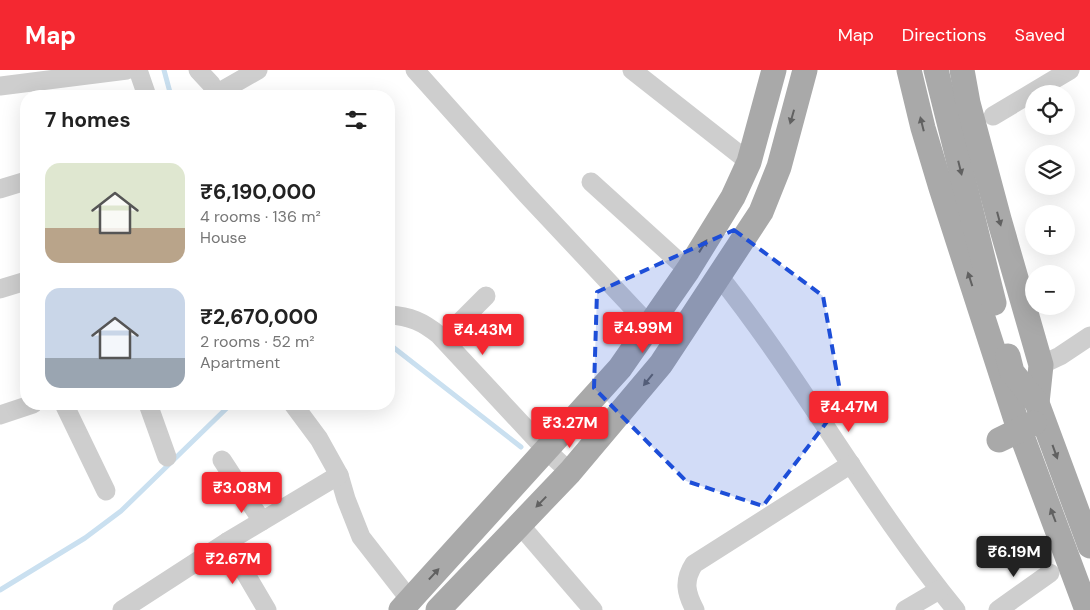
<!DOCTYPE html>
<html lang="en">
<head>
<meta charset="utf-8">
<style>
  :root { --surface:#fff; --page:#f2f2f2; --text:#222; --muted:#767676; --accent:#f42831 }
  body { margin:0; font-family:"DM Sans",sans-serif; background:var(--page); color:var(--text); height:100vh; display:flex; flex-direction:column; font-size:19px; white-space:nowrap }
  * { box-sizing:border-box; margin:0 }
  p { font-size:16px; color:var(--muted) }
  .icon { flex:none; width:28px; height:28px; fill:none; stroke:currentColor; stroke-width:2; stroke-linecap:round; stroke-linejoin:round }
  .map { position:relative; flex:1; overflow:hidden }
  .drawer { position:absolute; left:20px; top:20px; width:375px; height:320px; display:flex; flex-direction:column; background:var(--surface); border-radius:20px; box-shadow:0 5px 20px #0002 }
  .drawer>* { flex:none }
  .controls { position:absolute; left:1025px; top:15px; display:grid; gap:10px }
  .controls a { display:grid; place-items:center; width:50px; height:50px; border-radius:50%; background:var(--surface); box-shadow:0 5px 20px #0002; font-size:25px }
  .price { position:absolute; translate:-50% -42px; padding:0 11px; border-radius:5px; background:var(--accent); color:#fff; font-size:16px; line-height:32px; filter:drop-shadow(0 1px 2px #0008) }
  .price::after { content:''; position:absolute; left:50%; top:30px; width:15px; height:11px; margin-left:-8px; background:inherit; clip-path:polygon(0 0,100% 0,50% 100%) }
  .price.active { background:#222; color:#fff }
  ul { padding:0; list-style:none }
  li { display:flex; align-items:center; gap:15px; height:125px; padding:0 25px }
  li span { display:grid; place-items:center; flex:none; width:140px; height:100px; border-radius:15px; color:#555 }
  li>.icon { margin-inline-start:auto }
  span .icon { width:60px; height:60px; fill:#fffc; stroke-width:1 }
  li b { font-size:21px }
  h2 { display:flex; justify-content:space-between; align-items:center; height:60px; padding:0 25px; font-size:21px }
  header { display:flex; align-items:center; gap:30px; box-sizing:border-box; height:70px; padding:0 25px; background:var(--accent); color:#fff }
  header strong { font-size:24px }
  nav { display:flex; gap:28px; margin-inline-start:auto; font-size:18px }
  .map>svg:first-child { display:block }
</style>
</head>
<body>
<header>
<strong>Map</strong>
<nav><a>Map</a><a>Directions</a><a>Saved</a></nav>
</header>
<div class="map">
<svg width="1090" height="540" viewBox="0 0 1090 540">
  <rect width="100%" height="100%" fill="#fff"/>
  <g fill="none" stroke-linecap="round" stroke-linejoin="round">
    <g stroke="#cae0f0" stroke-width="5">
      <path d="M 164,0 L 171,26"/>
      <path d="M 389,274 L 521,377"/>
      <path d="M 0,520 L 85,468 L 121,441 L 231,334"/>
    </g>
    <g stroke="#cecece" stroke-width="19">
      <path d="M 138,0 L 147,26"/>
      <path d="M 198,0 L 211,14 L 217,26"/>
      <path d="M 415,0 L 526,124 L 649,255"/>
      <path d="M 632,0 L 749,92"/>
      <path d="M 0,16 L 127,0"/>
      <path d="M 216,24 L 258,0"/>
      <path d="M 993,46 L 1070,0"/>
      <path d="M 591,112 L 688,200"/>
      <path d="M 0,119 L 26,111"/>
      <path d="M 719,206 C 804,313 869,434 956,540"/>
      <path d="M 0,219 L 26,211"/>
      <path d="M 389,245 C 410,246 423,252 439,265 L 547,381 L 570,402"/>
      <path d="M 443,269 L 486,226"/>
      <path d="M 1041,295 L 1060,286 L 1090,266"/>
      <path d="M 64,334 L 106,421"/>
      <path d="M 148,334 L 167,387"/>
      <path d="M 0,345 L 33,334"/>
      <path d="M 222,390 L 262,451"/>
      <path d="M 339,405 L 346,429 L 361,467 L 410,530"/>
      <path d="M 520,455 L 593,540"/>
      <path d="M 227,472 L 267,540"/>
      <path d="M 122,540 L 227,472 L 339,405 L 319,369 L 293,334"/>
      <path d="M 695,540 C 686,523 683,511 694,494 L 851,394"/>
      <path d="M 905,540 L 939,520"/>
      <path d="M 998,540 L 1050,503"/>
    </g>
    <g stroke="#a9a9a9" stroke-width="25">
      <path d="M 909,0 L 923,58 L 941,118 L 1016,350 L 1087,540"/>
      <path d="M 936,0 L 994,233"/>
      <path d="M 962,0 L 968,33 L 999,149 L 1041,295 L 1037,333"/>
      <path d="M 1008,286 L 1012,302 L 1037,333 L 1090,476"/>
      <path d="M 999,370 L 1034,353"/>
      <path d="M 401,540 L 620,298 L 688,200 L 733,127 L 749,92 L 774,0"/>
      <path d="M 438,540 L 570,402 L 661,294 L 761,142 L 779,97 L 805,0"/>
    </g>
  </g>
  <defs><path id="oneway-solid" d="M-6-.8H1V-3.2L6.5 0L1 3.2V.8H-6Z" transform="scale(1.25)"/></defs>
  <g fill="#616161">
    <use href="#oneway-solid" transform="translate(792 47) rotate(106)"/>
    <use href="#oneway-solid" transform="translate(922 54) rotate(-104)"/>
    <use href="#oneway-solid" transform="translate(960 98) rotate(76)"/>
    <use href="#oneway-solid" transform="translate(999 149) rotate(75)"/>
    <use href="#oneway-solid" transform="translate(703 176) rotate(-58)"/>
    <use href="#oneway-solid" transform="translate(970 209) rotate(-108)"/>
    <use href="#oneway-solid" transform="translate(648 310) rotate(129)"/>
    <use href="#oneway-solid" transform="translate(1055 382) rotate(70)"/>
    <use href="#oneway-solid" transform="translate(541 432) rotate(134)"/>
    <use href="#oneway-solid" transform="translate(1053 445) rotate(-111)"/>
    <use href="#oneway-solid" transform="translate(434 504) rotate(-47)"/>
  </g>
  <path fill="#1d4ed8" fill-opacity="0.2" stroke="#1d4ed8" stroke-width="4" stroke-dasharray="10 6" stroke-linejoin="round" d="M 734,160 L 823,226 L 842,332 L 763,436 L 686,411 L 594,318 L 597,222 Z"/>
</svg>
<div class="controls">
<a><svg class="icon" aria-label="locate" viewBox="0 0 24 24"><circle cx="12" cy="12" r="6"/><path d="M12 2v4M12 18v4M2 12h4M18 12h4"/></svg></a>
<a><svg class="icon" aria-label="layers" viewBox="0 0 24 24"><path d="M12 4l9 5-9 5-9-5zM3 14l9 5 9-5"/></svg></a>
<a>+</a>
<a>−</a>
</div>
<b class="price" style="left:643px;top:284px">₹4.99M</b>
<b class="price" style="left:483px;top:286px">₹4.43M</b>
<b class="price" style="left:849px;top:363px">₹4.47M</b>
<b class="price" style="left:570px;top:379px">₹3.27M</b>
<b class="price" style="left:242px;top:444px">₹3.08M</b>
<b class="price active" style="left:1014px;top:508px">₹6.19M</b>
<b class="price" style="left:233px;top:515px">₹2.67M</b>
<section class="drawer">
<h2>7 homes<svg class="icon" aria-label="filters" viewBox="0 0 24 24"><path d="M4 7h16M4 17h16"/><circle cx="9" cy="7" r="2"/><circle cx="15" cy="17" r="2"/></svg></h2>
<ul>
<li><span style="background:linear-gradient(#dfe7d0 65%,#b9a48a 0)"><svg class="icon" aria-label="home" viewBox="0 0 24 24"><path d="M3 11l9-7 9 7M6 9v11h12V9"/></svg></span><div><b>₹6,190,000</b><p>4 rooms · 136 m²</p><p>House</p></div></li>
<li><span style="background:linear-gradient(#c9d6e8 70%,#9aa5b1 0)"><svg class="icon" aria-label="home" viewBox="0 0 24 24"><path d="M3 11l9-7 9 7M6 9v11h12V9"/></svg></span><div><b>₹2,670,000</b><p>2 rooms · 52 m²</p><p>Apartment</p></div></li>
</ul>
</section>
</div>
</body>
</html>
